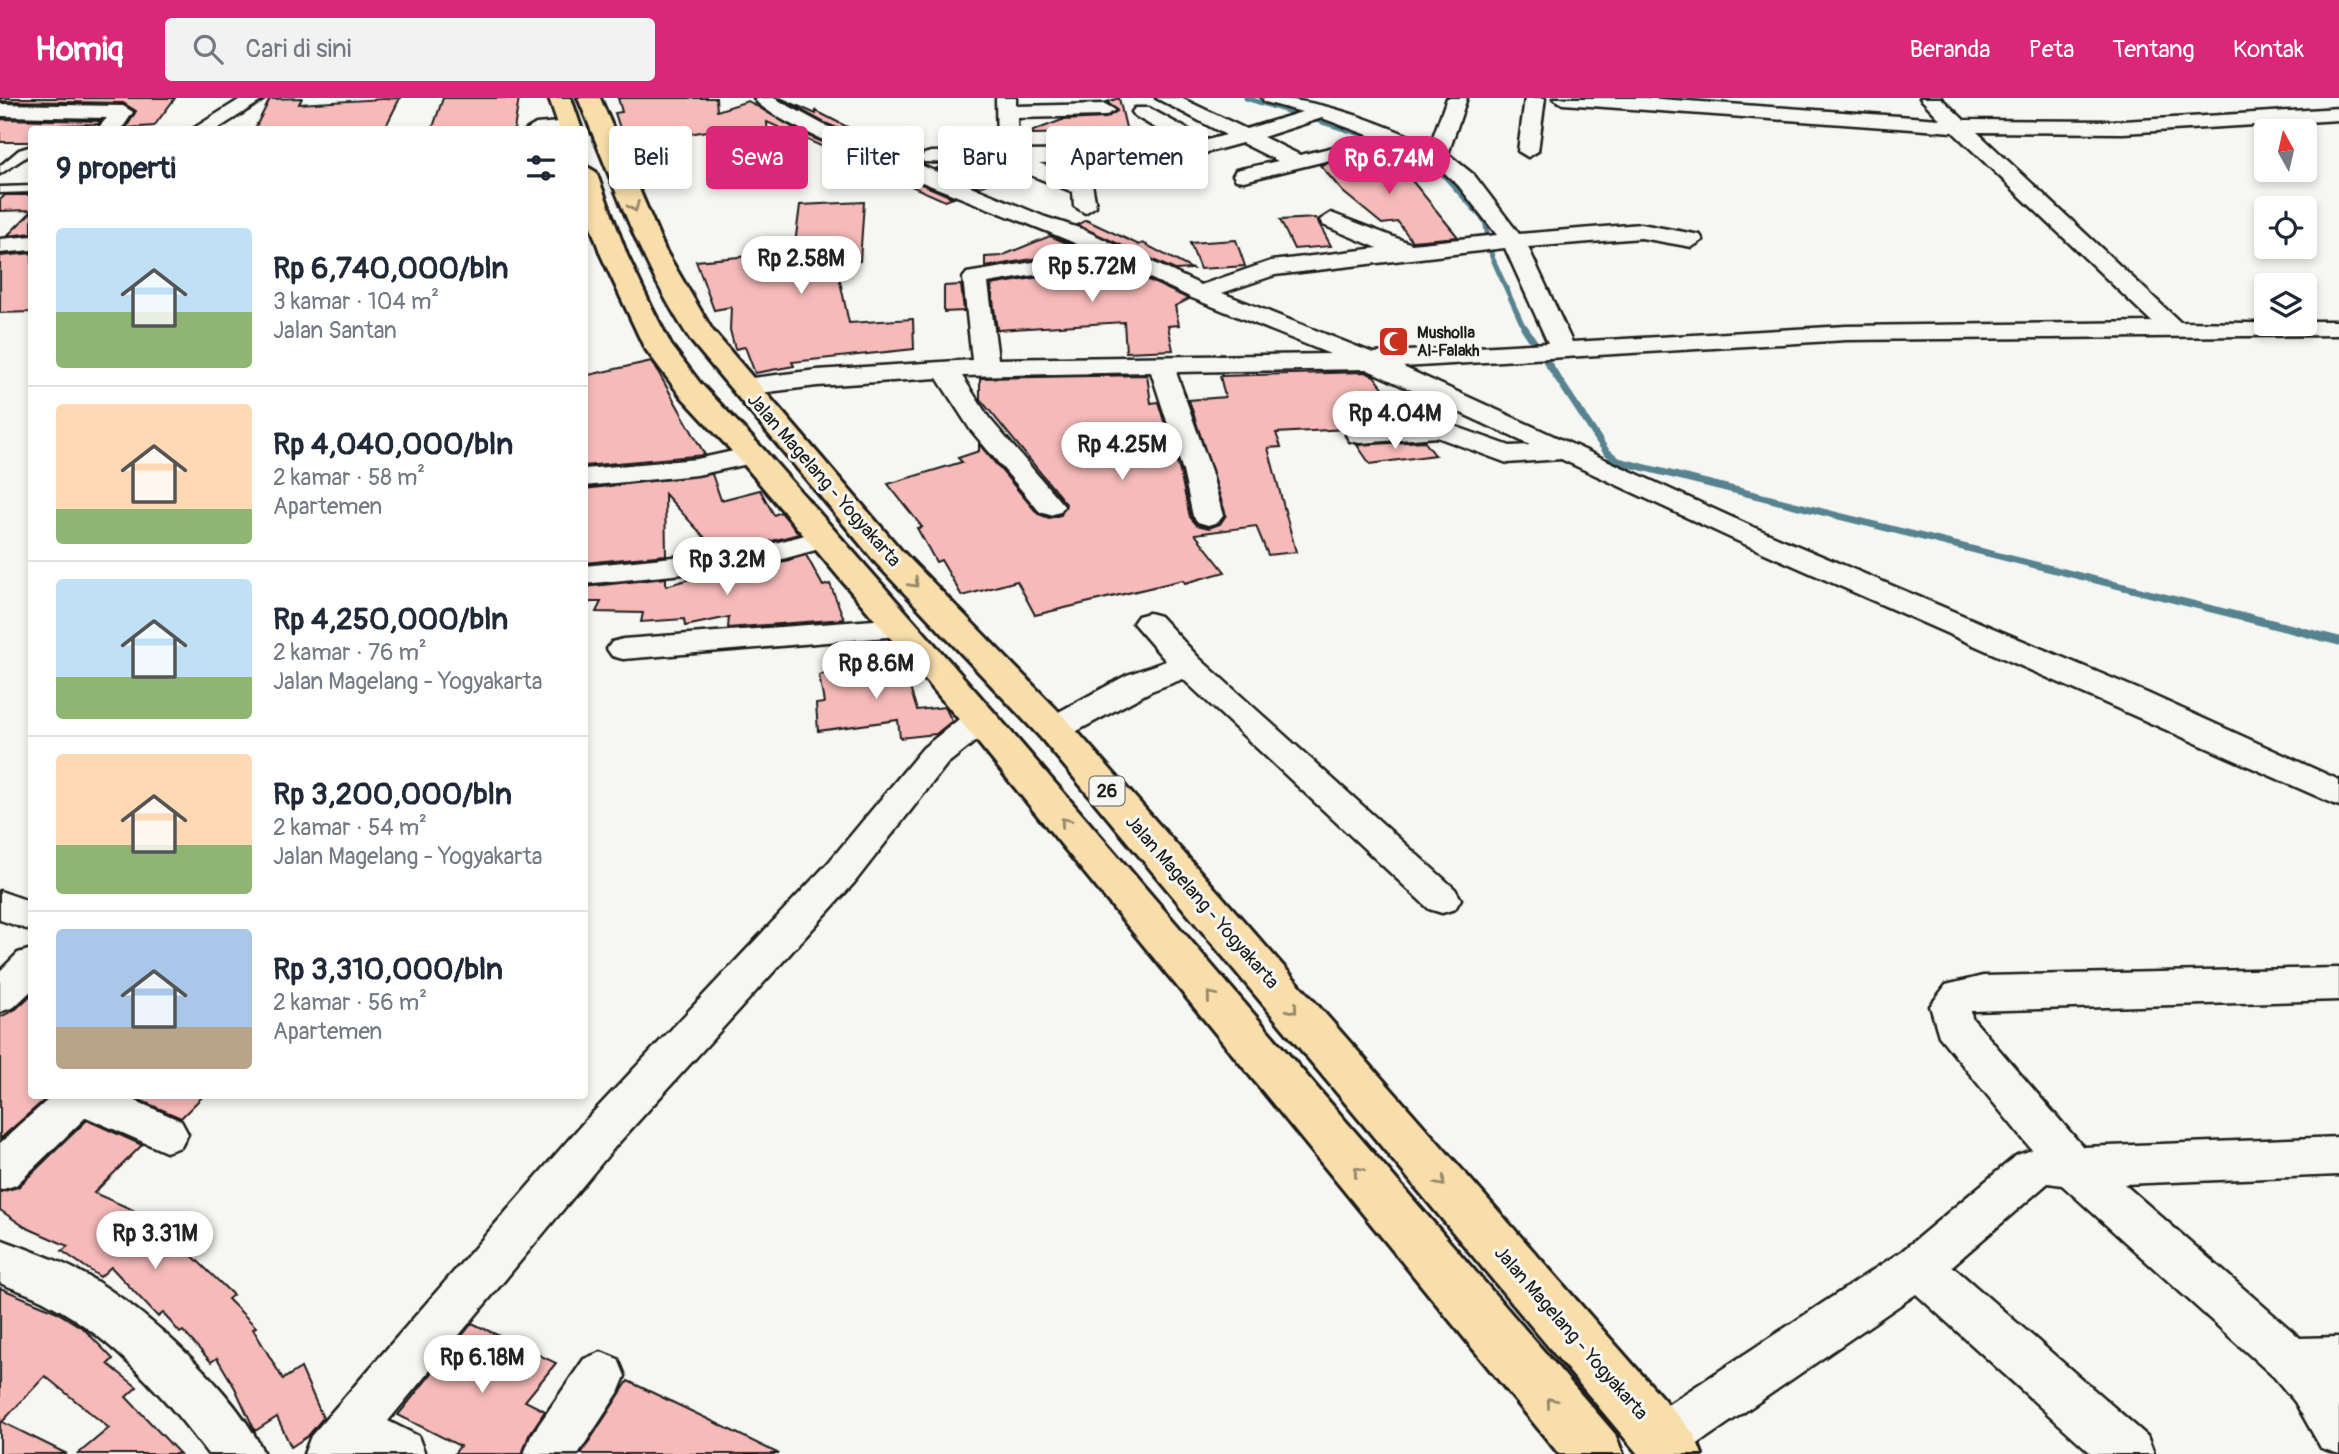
<!DOCTYPE html>
<html lang="id">
<head>
<meta charset="utf-8">
<style>
  :root { --surface:#fff; --page:#f2f2f3; --text:#1f2937; --muted:#747a83; --line:#e0e1e3; --accent:#db2777 }
  body { margin:0; font-family:Pangolin,sans-serif; background:var(--page); color:var(--text); height:100vh; display:flex; flex-direction:column; font-size:26px; white-space:nowrap }
  * { box-sizing:border-box; margin:0 }
  p { font-size:23px; color:var(--muted) }
  .icon { flex:none; width:38px; height:38px; fill:none; stroke:currentColor; stroke-width:2; stroke-linecap:round; stroke-linejoin:round }
  .map { position:relative; flex:1; overflow:hidden }
  .panel { position:absolute; left:28px; top:28px; width:560px; height:973px; display:flex; flex-direction:column; background:var(--surface); border-radius:7px; box-shadow:0 4px 10px #0003 }
  .panel>* { flex:none }
  .guide { position:absolute; left:609px; top:28px; width:665px; height:63px; display:flex; gap:14px }
  .needle { width:46px; rotate:352deg }
  .controls { position:absolute; left:2254px; top:21px; display:grid; gap:14px }
  .controls a { display:grid; place-items:center; width:63px; height:63px; border-radius:7px; background:var(--surface); box-shadow:0 4px 10px #0003; font-size:35px }
  .price { position:absolute; translate:-50% -60px; padding:0 16px; border-radius:24px; background:#fff; color:#222; font-size:23px; line-height:46px; filter:drop-shadow(0 2px 4px #0008) }
  .price::after { content:''; position:absolute; left:50%; top:42px; width:21px; height:16px; margin-left:-10px; background:inherit; clip-path:polygon(0 0,100% 0,50% 100%) }
  .price.current { background:var(--accent); color:#fff }
  ul { padding:0; list-style:none }
  li { display:flex; align-items:center; gap:21px; height:175px; padding:0 28px }
  li+li { border-top:2px solid var(--line) }
  li span { display:grid; place-items:center; flex:none; width:196px; height:140px; border-radius:7px; color:#555 }
  li>.icon { margin-inline-start:auto }
  span .icon { width:84px; height:84px; fill:#fffc; stroke-width:1 }
  li b { font-size:30px }
  h2 { display:flex; justify-content:space-between; align-items:center; height:84px; padding:0 28px; font-size:30px }
  .chip { padding:0 24px; border-radius:7px; background:var(--surface); box-shadow:0 4px 10px #0003; font-size:24px; line-height:63px }
  .chip.current { background:var(--accent); color:#fff }
  header { display:flex; align-items:center; gap:42px; box-sizing:border-box; height:98px; padding:0 35px; background:var(--accent); color:#fff }
  header strong { font-size:33px }
  nav { display:flex; gap:38px; margin-inline-start:auto; font-size:24px }
  .search { width:490px; height:63px; background:var(--page); display:flex; align-items:center; gap:18px; box-sizing:border-box; padding:0 24px; border-radius:7px; color:var(--muted); font-size:26px }
  .map>svg:first-child { display:block }
</style>
</head>
<body>
<header>
<strong>Homiq</strong>
<div class="search"><svg class="icon" aria-label="search" viewBox="0 0 24 24"><circle cx="10" cy="10" r="6"/><path d="M15 15l6 6"/></svg>Cari di sini</div>
<nav><a>Beranda</a><a>Peta</a><a>Tentang</a><a>Kontak</a></nav>
</header>
<div class="map">
<svg width="2339" height="1356" viewBox="0 0 2339 1356">
  <rect width="100%" height="100%" fill="#f6f6f2"/>
  <filter id="ink" filterUnits="userSpaceOnUse"><feTurbulence type="fractalNoise" baseFrequency=".0143" numOctaves="2"/><feDisplacementMap in="SourceGraphic" scale="14" xChannelSelector="R" yChannelSelector="G"/><feConvolveMatrix kernelMatrix="1 2 1 2 8 2 1 2 1" color-interpolation-filters="sRGB"/></filter>
  <g filter="url(#ink)">
    <g fill="none" stroke-linecap="round" stroke-linejoin="round">
      <path stroke="#56838f" stroke-width="5" d="M 1246,0 L 1367,38 L 1432,64 L 1485,123 L 1492,159 L 1524,230"/>
      <path stroke="#56838f" stroke-width="7" d="M 1524,229 L 1606,353 L 1618,363 L 2252,521"/>
      <path stroke="#56838f" stroke-width="9" d="M 2245,519 L 2339,543"/>
    </g>
    <g fill="#f6bab9" stroke="#1c1c1c" stroke-width="2">
      <path d="M 0,0 L 175,0 L 154,28 L 126,30 L 136,13 L 123,5 L 0,3 Z"/>
      <path d="M 302,0 L 299,6 L 400,0 L 384,32 L 254,32 L 270,1 Z"/>
      <path d="M 443,0 L 519,0 L 514,32 L 432,32 Z"/>
      <path d="M 618,0 L 716,0 L 717,13 L 748,3 L 804,36 L 954,100 L 945,103 L 767,24 L 768,43 L 733,45 L 733,29 L 663,40 L 665,46 L 651,48 L 659,72 L 635,76 L 615,15 L 622,14 Z"/>
      <path d="M 780,0 L 816,16 L 816,13 L 900,56 L 825,25 Z"/>
      <path d="M 1119,0 L 1127,34 L 1033,36 L 1033,33 L 1062,22 L 1106,20 L 1117,13 L 1107,4 Z"/>
      <path d="M 0,21 L 101,23 L 98,26 L 61,27 L 55,32 L 32,32 L 32,44 L 0,44 Z"/>
      <path d="M 1375,54 L 1405,74 L 1458,139 L 1412,143 L 1398,124 L 1382,126 L 1343,94 L 1320,67 Z"/>
      <path d="M 944,67 L 961,68 L 996,83 L 980,89 L 935,71 Z"/>
      <path d="M 5,97 L 32,97 L 32,112 L 0,113 L 0,102 Z"/>
      <path d="M 864,104 L 860,163 L 836,165 L 849,225 L 913,221 L 914,251 L 792,264 L 794,268 L 755,275 L 745,249 L 735,251 L 730,232 L 731,209 L 714,212 L 696,163 L 794,154 L 800,107 Z"/>
      <path d="M 32,113 L 32,135 L 7,138 Z"/>
      <path d="M 1316,120 L 1331,148 L 1294,151 L 1280,122 Z"/>
      <path d="M 1086,122 L 1139,147 L 1143,145 L 1192,171 L 1175,172 L 1077,127 Z"/>
      <path d="M 1050,138 L 1074,148 L 1044,159 L 985,169 L 985,159 L 1001,158 Z"/>
      <path d="M 1236,142 L 1245,168 L 1200,171 L 1190,145 Z"/>
      <path d="M 32,155 L 32,214 L 0,215 L 0,158 Z"/>
      <path d="M 1099,159 L 1189,201 L 1175,208 L 1179,227 L 1168,228 L 1173,252 L 1126,254 L 1124,224 L 997,232 L 991,187 L 1058,176 Z"/>
      <path d="M 961,187 L 964,213 L 944,214 L 944,188 Z"/>
      <path d="M 652,263 L 705,357 L 584,368 L 584,278 Z"/>
      <path d="M 1365,274 L 1374,278 L 1409,323 L 1360,326 L 1347,331 L 1276,335 L 1281,349 L 1268,350 L 1296,454 L 1268,457 L 1256,428 L 1195,436 L 1225,474 L 1185,485 L 1183,482 L 1035,517 L 1017,483 L 962,498 L 941,462 L 936,464 L 917,430 L 922,429 L 888,386 L 962,364 L 958,360 L 979,353 L 979,346 L 1038,416 L 1049,420 L 1061,417 L 1066,406 L 980,301 L 980,280 L 1147,277 L 1151,305 L 1158,304 L 1180,374 L 1190,419 L 1197,427 L 1209,430 L 1220,426 L 1226,417 L 1189,302 L 1225,299 L 1220,278 Z"/>
      <path d="M 1424,343 L 1435,357 L 1370,366 L 1357,347 Z"/>
      <path d="M 712,376 L 721,402 L 760,392 L 774,417 L 781,414 L 799,436 L 752,448 L 716,452 L 665,396 L 666,457 L 584,465 L 584,391 Z"/>
      <path d="M 806,457 L 823,488 L 830,486 L 844,521 L 728,530 L 729,519 L 685,528 L 684,521 L 641,524 L 643,515 L 596,514 L 601,504 L 584,504 L 584,489 L 666,480 L 666,488 L 707,476 L 754,472 Z"/>
      <path d="M 901,562 L 917,612 L 945,609 L 952,623 L 936,636 L 900,640 L 898,622 L 818,633 L 816,606 L 824,605 L 819,577 Z"/>
      <path d="M 32,896 L 32,998 L 49,998 L 0,1041 L 0,919 L 16,911 Z"/>
      <path d="M 130,998 L 203,998 L 181,1020 Z"/>
      <path d="M 87,1022 L 142,1047 L 94,1095 L 131,1111 L 183,1144 L 180,1146 L 233,1197 L 228,1201 L 256,1229 L 253,1231 L 283,1281 L 301,1270 L 323,1320 L 308,1338 L 291,1349 L 277,1319 L 255,1333 L 235,1290 L 217,1260 L 211,1264 L 183,1233 L 180,1235 L 163,1215 L 158,1219 L 111,1169 L 100,1179 L 62,1153 L 68,1148 L 25,1129 L 0,1112 L 0,1094 L 18,1089 Z"/>
      <path d="M 0,1190 L 55,1213 L 84,1231 L 113,1261 L 108,1266 L 137,1289 L 126,1299 L 180,1356 L 78,1356 L 109,1330 L 45,1278 L 2,1324 L 67,1356 L 0,1356 Z"/>
      <path d="M 472,1225 L 556,1265 L 525,1303 L 545,1313 L 529,1337 L 522,1356 L 454,1356 L 460,1348 L 398,1317 Z"/>
      <path d="M 628,1283 L 714,1324 L 779,1356 L 581,1356 Z"/>
    </g>
    <g fill="none" stroke-linecap="round" stroke-linejoin="round">
      <defs>
        <g id="lane">
          <path d="M 32,48 L 32,55 L 0,76 L 0,68 L 19,52 Z"/>
          <path d="M 32,88 L 32,94 L 0,95 L 0,89 Z"/>
        </g>
        <g id="street">
          <path d="M 242,0 L 266,0 L 216,32 L 191,32 Z"/>
          <path d="M 754,0 L 774,0 L 824,27 L 1045,119 L 1082,131 L 1201,187 L 1271,163 L 1378,150 L 1323,127 L 1320,122 L 1331,115 L 1412,146 L 1497,137 L 1458,87 L 1430,62 L 1403,50 L 1322,20 L 1263,39 L 1300,57 L 1351,45 L 1361,51 L 1358,55 L 1244,83 L 1236,82 L 1233,77 L 1236,72 L 1278,63 L 1242,45 L 1190,59 L 1183,57 L 1180,53 L 1186,48 L 1135,18 L 1132,14 L 1135,10 L 1149,10 L 1207,42 L 1226,37 L 1156,0 L 1181,0 L 1246,31 L 1302,14 L 1265,4 L 1262,0 C 1320,0 1378,24 1430,47 L 1447,0 L 1467,0 L 1448,56 L 1474,77 L 1519,136 L 1641,126 L 1700,137 L 1703,142 L 1692,149 L 1641,140 L 1528,149 L 1572,244 L 1846,228 L 2152,224 L 1953,34 L 1563,6 L 1553,0 L 1646,0 L 1940,21 L 1920,0 L 1941,0 L 1964,22 L 2123,23 L 2339,10 L 2339,22 L 2123,35 L 1977,34 L 2180,224 L 2305,226 L 2305,223 L 2339,223 L 2339,237 L 1846,242 L 1403,269 L 1753,429 L 2147,595 L 2339,682 L 2339,708 L 1733,441 L 1561,361 L 1507,365 L 1437,339 L 1360,345 L 1350,343 L 1346,337 L 1350,331 L 1360,329 L 1440,323 L 1510,348 L 1530,347 L 1366,271 L 1176,274 L 1211,373 L 1223,418 L 1218,424 L 1208,427 L 1198,424 L 1193,418 L 1183,373 L 1151,274 L 962,278 L 989,320 L 1064,408 L 1060,414 L 1050,417 L 1040,414 L 970,331 L 937,280 L 817,288 L 744,297 L 735,295 L 731,289 L 735,283 L 744,281 L 817,272 L 972,262 L 963,180 L 967,175 L 1045,162 L 1081,148 C 1031,124 770,32 754,0 ZM 1505,150 L 1548,245 L 1373,255 L 1222,195 L 1275,177 ZM 1099,156 L 1192,200 L 1330,256 L 998,261 L 988,185 L 1058,173 Z"/>
          <path d="M 996,0 L 1016,0 L 1016,8 L 1105,6 L 1115,12 L 1105,18 L 1017,20 L 1018,53 L 1124,52 L 1134,58 L 1124,64 L 1039,65 L 1092,86 L 1096,108 L 1085,115 L 1074,108 L 1073,94 L 1003,66 L 924,64 L 921,60 L 924,56 L 931,54 L 997,53 Z"/>
          <path d="M 1525,0 L 1545,0 L 1538,53 L 1528,59 L 1518,53 Z"/>
          <path d="M 0,6 L 123,8 L 133,14 L 121,32 L 101,32 L 99,29 L 107,20 L 0,18 Z"/>
          <path d="M 570,23 L 577,25 L 578,32 L 526,32 L 536,26 Z"/>
          <path d="M 32,138 L 32,152 L 0,155 L 0,141 Z"/>
          <path d="M 752,349 L 762,351 L 766,357 L 762,363 L 697,377 L 584,388 L 584,371 L 697,361 Z"/>
          <path d="M 824,432 L 834,435 L 839,441 L 834,447 L 753,469 L 584,486 L 584,468 L 752,451 Z"/>
          <path d="M 1149,515 L 1160,518 L 1199,560 L 1455,791 L 1461,801 L 1455,811 L 1442,815 L 1429,811 L 1183,581 L 1151,593 L 1066,639 L 1054,642 L 1042,639 L 1037,631 L 1042,623 L 1127,577 L 1166,563 L 1133,525 L 1138,518 Z"/>
          <path d="M 901,520 L 912,523 L 917,530 L 912,537 L 623,561 L 612,558 L 607,551 L 612,544 L 623,541 Z"/>
          <path d="M 980,611 L 992,614 L 997,622 L 992,630 L 947,666 L 854,785 L 614,1050 L 388,1323 L 418,1338 L 425,1356 L 304,1356 L 311,1338 L 584,1024 L 828,765 L 923,650 L 968,614 Z"/>
          <path d="M 0,793 L 32,804 L 32,833 L 0,822 Z"/>
          <path d="M 32,851 L 32,892 L 14,909 L 0,914 L 0,873 L 18,855 Z"/>
          <path d="M 2339,870 L 2339,902 L 1971,913 L 1972,920 L 2083,1049 L 2339,1039 L 2339,1077 L 2124,1086 L 2300,1240 L 2339,1239 L 2339,1356 L 2321,1350 L 2295,1304 L 2274,1279 L 2062,1087 L 2048,1085 L 1952,1168 L 2147,1338 L 2154,1356 L 2092,1356 L 1916,1196 L 1683,1356 L 1642,1356 L 1636,1341 L 1643,1323 L 1902,1153 L 2017,1057 L 2032,1052 L 1939,938 L 1930,908 L 1946,887 L 1983,878 Z"/>
          <path d="M 52,998 L 125,998 L 181,1023 L 188,1036 L 181,1049 L 166,1054 L 86,1019 L 16,1087 L 0,1092 L 0,1045 Z"/>
          <path d="M 0,1141 C 29,1152 62,1163 89,1179 C 145,1211 239,1296 264,1356 L 208,1356 C 166,1300 112,1239 49,1206 C 34,1197 16,1192 0,1185 Z"/>
          <path d="M 601,1254 L 618,1261 L 625,1278 L 618,1295 L 578,1356 L 524,1356 L 531,1338 L 584,1261 Z"/>
        </g>
        <g id="highway">
          <path d="M 549,0 L 571,0 L 582,32 L 560,32 Z"/>
          <path d="M 578,0 L 600,0 L 665,152 L 712,232 L 900,451 L 1067,622 L 1694,1336 L 1702,1356 L 1638,1356 L 1041,640 L 876,465 L 692,244 C 641,169 613,83 578,0 Z"/>
          <path d="M 584,67 L 596,74 L 627,157 L 651,208 L 671,247 L 700,285 L 763,351 L 993,613 L 1615,1336 L 1623,1356 L 1559,1356 L 967,631 L 741,363 L 680,297 L 644,249 L 601,157 L 584,109 Z"/>
        </g>
      </defs>
      <use href="#lane" stroke="#1c1c1c" stroke-width="5"/>
      <use href="#street" stroke="#1c1c1c" stroke-width="5"/>
      <use href="#highway" stroke="#1c1c1c" stroke-width="6"/>
      <use href="#lane" fill="#f6f6f2" fill-rule="evenodd"/>
      <use href="#street" fill="#f6f6f2" fill-rule="evenodd"/>
      <use href="#highway" fill="#f8deab" fill-rule="evenodd"/>
    </g>
    <defs><path id="oneway-chevron" d="M-2-3.5L2.5 0L-2 3.5" fill="none" stroke-width="1.6" stroke-linecap="round" stroke-linejoin="round" transform="scale(1.75)"/></defs>
    <g stroke="#95876b">
      <use href="#oneway-chevron" transform="translate(634 109) rotate(68)"/>
      <use href="#oneway-chevron" transform="translate(914 485) rotate(46)"/>
      <use href="#oneway-chevron" transform="translate(1065 724) rotate(-130)"/>
      <use href="#oneway-chevron" transform="translate(1211 898) rotate(-130)"/>
      <use href="#oneway-chevron" transform="translate(1293 911) rotate(49)"/>
      <use href="#oneway-chevron" transform="translate(1358 1073) rotate(-130)"/>
      <use href="#oneway-chevron" transform="translate(1441 1084) rotate(49)"/>
      <use href="#oneway-chevron" transform="translate(1551 1304) rotate(-130)"/>
    </g>
  </g>
  <defs>
    <symbol id="mosque-square" viewBox="-11 -11 22 22"><rect x="-9" y="-9" width="18" height="18" rx="4" fill="#c8321e" stroke="#f6f6f2"/><path d="M3.5-4.9A6 6 0 1 0 3.5 4.9A5 5 0 1 1 3.5-4.9Z" fill="#fff"/></symbol>
  </defs>
  <g fill-rule="evenodd">
    <use href="#mosque-square" x="1376" y="226" width="35" height="35"/>
  </g>
  <g text-anchor="middle" dominant-baseline="central" stroke-width="6" stroke-linejoin="round" paint-order="stroke">
    <g font-size="16" font-weight="bold" fill="#1c1c1c" stroke="#f6f6f2" text-anchor="start">
      <text x="1417" y="235">Musholla<tspan x="1417" dy="18">Al-Falakh</tspan></text>
    </g>
    <rect fill="#f6f6f2" stroke="#5d5d5c" stroke-width="2" x="1089.5" y="678.5" width="35" height="29" rx="5"/>
    <g font-size="18" font-weight="bold" fill="#1c1c1c">
      <text x="1107" y="693">26</text>
    </g>
    <g font-size="19" fill="#1c1c1c" stroke="#f6f6f2">
      <text transform="translate(824 382) rotate(49)">Jalan Magelang - Yogyakarta</text>
      <text transform="translate(1202 804) rotate(49)">Jalan Magelang - Yogyakarta</text>
      <text transform="translate(1571 1235) rotate(49)">Jalan Magelang - Yogyakarta</text>
    </g>
  </g>
</svg>
<div class="controls">
<a><svg class="needle" viewBox="-14 -14 28 28"><path d="M0-13l5 13h-10z" fill="#e53935"/><path d="M0 13l5-13h-10z" fill="#747a83"/></svg></a>
<a><svg class="icon" aria-label="locate" viewBox="0 0 24 24"><circle cx="12" cy="12" r="6"/><path d="M12 2v4M12 18v4M2 12h4M18 12h4"/></svg></a>
<a><svg class="icon" aria-label="layers" viewBox="0 0 24 24"><path d="M12 4l9 5-9 5-9-5zM3 14l9 5 9-5"/></svg></a>
</div>
<b class="price current" style="left:1389px;top:98px">Rp 6.74M</b>
<b class="price" style="left:801px;top:198px">Rp 2.58M</b>
<b class="price" style="left:1092px;top:206px">Rp 5.72M</b>
<b class="price" style="left:1395px;top:353px">Rp 4.04M</b>
<b class="price" style="left:1122px;top:384px">Rp 4.25M</b>
<b class="price" style="left:727px;top:499px">Rp 3.2M</b>
<b class="price" style="left:876px;top:603px">Rp 8.6M</b>
<b class="price" style="left:155px;top:1173px">Rp 3.31M</b>
<b class="price" style="left:482px;top:1297px">Rp 6.18M</b>
<div class="guide">
<a class="chip">Beli</a>
<a class="chip current">Sewa</a>
<a class="chip">Filter</a>
<a class="chip">Baru</a>
<a class="chip">Apartemen</a>
</div>
<section class="panel">
<h2>9 properti<svg class="icon" aria-label="filters" viewBox="0 0 24 24"><path d="M4 7h16M4 17h16"/><circle cx="9" cy="7" r="2"/><circle cx="15" cy="17" r="2"/></svg></h2>
<ul>
<li><span style="background:linear-gradient(#bfe0f5 60%,#8fb573 0)"><svg class="icon" aria-label="home" viewBox="0 0 24 24"><path d="M3 11l9-7 9 7M6 9v11h12V9"/></svg></span><div><b>Rp 6,740,000/bln</b><p>3 kamar · 104 m²</p><p>Jalan Santan</p></div></li>
<li><span style="background:linear-gradient(#ffd9b3 75%,#8fb573 0)"><svg class="icon" aria-label="home" viewBox="0 0 24 24"><path d="M3 11l9-7 9 7M6 9v11h12V9"/></svg></span><div><b>Rp 4,040,000/bln</b><p>2 kamar · 58 m²</p><p>Apartemen</p></div></li>
<li><span style="background:linear-gradient(#bfe0f5 70%,#8fb573 0)"><svg class="icon" aria-label="home" viewBox="0 0 24 24"><path d="M3 11l9-7 9 7M6 9v11h12V9"/></svg></span><div><b>Rp 4,250,000/bln</b><p>2 kamar · 76 m²</p><p>Jalan Magelang - Yogyakarta</p></div></li>
<li><span style="background:linear-gradient(#ffd9b3 65%,#8fb573 0)"><svg class="icon" aria-label="home" viewBox="0 0 24 24"><path d="M3 11l9-7 9 7M6 9v11h12V9"/></svg></span><div><b>Rp 3,200,000/bln</b><p>2 kamar · 54 m²</p><p>Jalan Magelang - Yogyakarta</p></div></li>
<li><span style="background:linear-gradient(#a9c7e8 70%,#b9a48a 0)"><svg class="icon" aria-label="home" viewBox="0 0 24 24"><path d="M3 11l9-7 9 7M6 9v11h12V9"/></svg></span><div><b>Rp 3,310,000/bln</b><p>2 kamar · 56 m²</p><p>Apartemen</p></div></li>
</ul>
</section>
</div>
</body>
</html>
